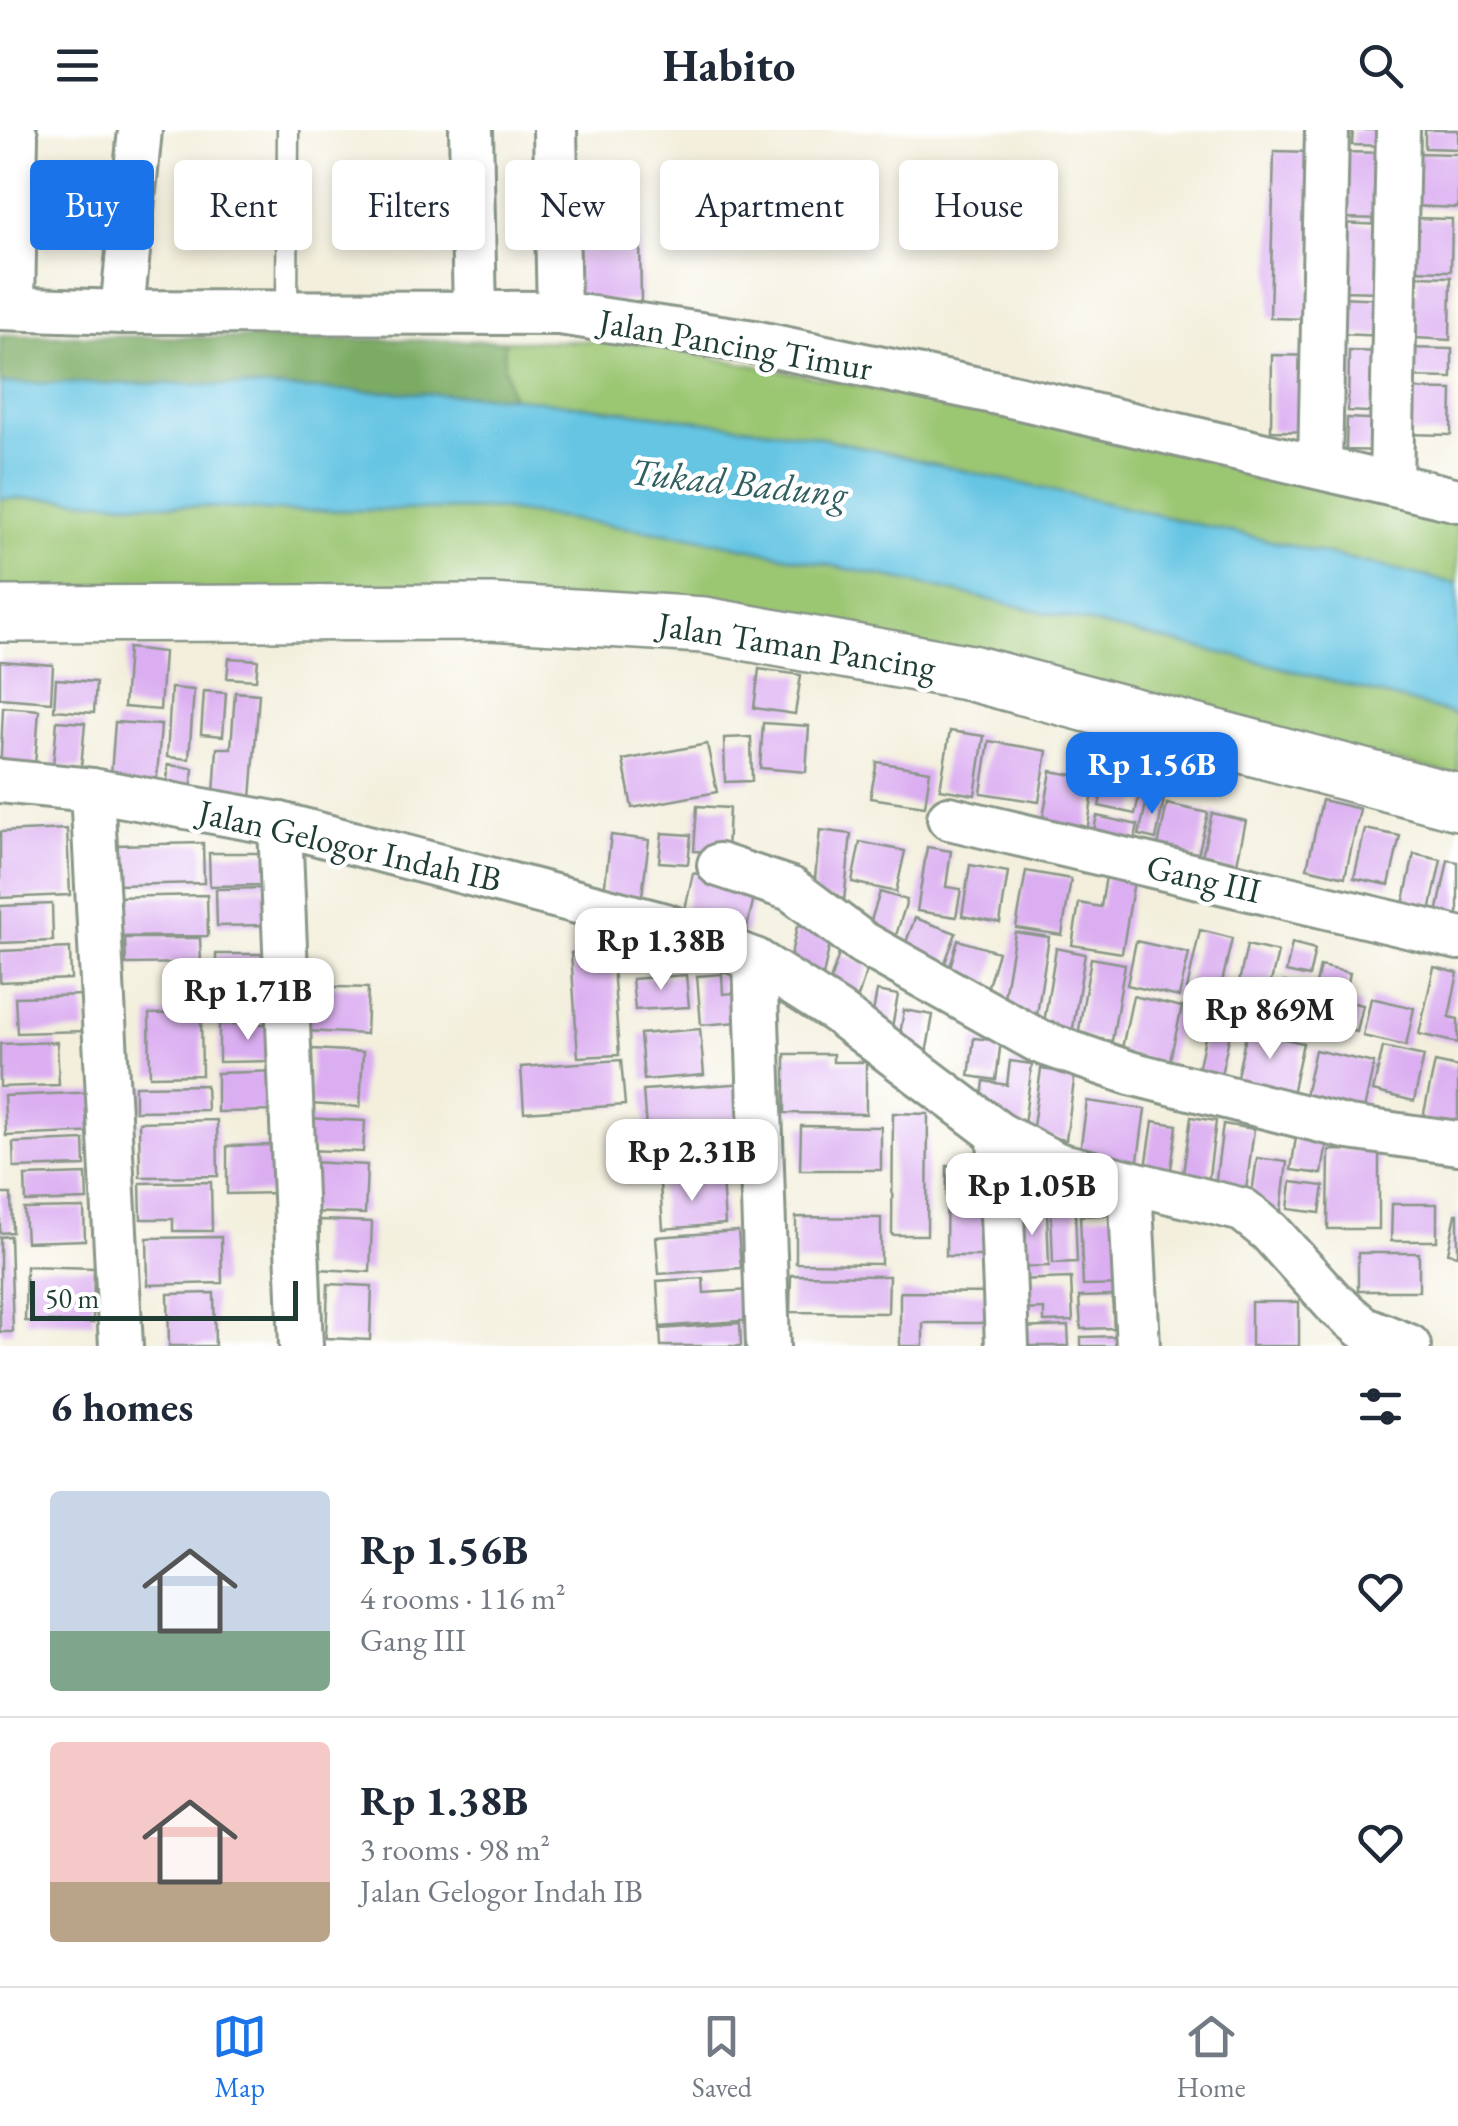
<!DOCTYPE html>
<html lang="en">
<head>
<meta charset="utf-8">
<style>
  :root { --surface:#fff; --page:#f2f2f3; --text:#1f2937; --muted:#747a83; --line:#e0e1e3; --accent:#1a73e8 }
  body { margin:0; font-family:"EB Garamond",serif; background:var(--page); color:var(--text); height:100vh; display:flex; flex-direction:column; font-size:38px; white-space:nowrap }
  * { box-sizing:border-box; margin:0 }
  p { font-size:32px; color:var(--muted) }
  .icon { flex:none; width:55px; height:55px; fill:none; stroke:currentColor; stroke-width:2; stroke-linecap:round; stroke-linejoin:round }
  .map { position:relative; height:1216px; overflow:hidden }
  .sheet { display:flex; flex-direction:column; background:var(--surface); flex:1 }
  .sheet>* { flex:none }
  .banner { position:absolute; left:30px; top:30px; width:1400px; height:90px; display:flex; gap:20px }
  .scale { position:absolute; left:30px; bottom:25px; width:268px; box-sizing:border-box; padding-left:10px; border:5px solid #1f3d34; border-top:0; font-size:28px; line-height:35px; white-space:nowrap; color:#1f3d34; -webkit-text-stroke:8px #fff; paint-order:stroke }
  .price { position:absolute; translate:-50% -85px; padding:0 22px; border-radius:20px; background:#fff; color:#222; font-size:32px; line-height:65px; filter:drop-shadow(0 2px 5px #0008) }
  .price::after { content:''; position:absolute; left:50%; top:60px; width:30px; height:22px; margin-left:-15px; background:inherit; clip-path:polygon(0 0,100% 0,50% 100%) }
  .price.current { background:var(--accent); color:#fff }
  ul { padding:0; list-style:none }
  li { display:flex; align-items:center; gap:30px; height:250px; padding:0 50px }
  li+li { border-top:2px solid var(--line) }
  li span { display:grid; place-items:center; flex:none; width:280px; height:200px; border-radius:10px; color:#555 }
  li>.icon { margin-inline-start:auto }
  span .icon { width:120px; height:120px; fill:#fffc; stroke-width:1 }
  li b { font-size:42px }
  h2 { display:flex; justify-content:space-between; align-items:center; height:120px; padding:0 50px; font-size:42px }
  .tag { padding:0 35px; border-radius:10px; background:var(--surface); box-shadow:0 5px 15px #0003; font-size:35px; line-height:90px }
  .tag.current { background:var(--accent); color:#fff }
  header { display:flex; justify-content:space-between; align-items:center; height:130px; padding:0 50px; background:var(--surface); font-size:45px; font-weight:700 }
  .menu { display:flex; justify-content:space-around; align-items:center; height:140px; border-top:2px solid var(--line); background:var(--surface); font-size:28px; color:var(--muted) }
  .menu a { display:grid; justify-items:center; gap:5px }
  .menu .current { color:var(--accent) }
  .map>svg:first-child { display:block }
</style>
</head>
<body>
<header><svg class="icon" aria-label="menu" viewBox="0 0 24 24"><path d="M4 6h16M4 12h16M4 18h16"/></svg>Habito<svg class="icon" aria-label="search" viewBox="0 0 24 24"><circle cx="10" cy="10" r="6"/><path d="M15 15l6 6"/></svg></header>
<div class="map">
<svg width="1458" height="1216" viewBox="0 0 1458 1216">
  <rect width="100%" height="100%" fill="#fff"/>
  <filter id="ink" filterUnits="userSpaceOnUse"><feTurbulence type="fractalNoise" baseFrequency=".01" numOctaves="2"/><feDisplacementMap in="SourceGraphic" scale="20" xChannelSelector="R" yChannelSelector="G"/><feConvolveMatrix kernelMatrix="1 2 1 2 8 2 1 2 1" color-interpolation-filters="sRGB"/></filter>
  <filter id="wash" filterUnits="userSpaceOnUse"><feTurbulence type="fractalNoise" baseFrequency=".0048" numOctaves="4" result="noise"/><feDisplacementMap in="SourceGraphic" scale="40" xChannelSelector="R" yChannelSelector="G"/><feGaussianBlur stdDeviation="2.25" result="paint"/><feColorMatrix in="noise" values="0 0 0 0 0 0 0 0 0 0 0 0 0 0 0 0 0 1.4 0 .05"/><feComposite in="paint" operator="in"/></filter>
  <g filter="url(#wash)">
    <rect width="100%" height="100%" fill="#f3efdc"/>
    <g fill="#9bc672" stroke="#5d8253" stroke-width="2.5">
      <path d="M 505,211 L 627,211 L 1115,305 L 1458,394 L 1458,454 L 809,305 L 511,267 L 504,234 Z"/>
      <path d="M 42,368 L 280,381 L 497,379 L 693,407 L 921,454 L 1265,533 L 1458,585 L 1458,646 L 1057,550 L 0,459 L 0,369 Z"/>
    </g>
    <path fill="#7cab64" stroke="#4e744c" stroke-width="2.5" d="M 0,205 L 505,211 L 504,234 L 511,267 L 182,254 L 0,253 Z"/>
    <path fill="#65c5e3" stroke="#42818c" stroke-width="2.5" d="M 0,253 L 182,254 L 511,267 L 809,305 L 1458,454 L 1458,585 L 1265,533 L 921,454 L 693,407 L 497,379 L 280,381 L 42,368 L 0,369 Z"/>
    <g id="blocks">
      <g fill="#dbaef1">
        <path d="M 1353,0 L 1389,0 L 1388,16 L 1352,15 Z"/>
        <path d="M 1425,0 L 1458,0 L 1458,19 L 1425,18 Z"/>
        <path d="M 1274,21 L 1313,22 L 1309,189 L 1270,188 Z"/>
        <path d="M 1342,22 L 1388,23 L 1387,89 L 1341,88 Z"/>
        <path d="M 1414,23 L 1458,24 L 1458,78 L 1412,76 Z"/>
        <path d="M 639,40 L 641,171 L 570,172 L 568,41 Z"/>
        <path d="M 1410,88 L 1452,89 L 1451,141 L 1409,140 Z"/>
        <path d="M 1339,93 L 1385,95 L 1383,162 L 1337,161 Z"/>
        <path d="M 1418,146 L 1451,147 L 1450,210 L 1416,208 L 1417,186 L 1407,186 L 1407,163 L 1417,164 Z"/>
        <path d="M 1337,167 L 1387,169 L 1387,206 L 1337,204 Z"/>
        <path d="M 1405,218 L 1452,219 L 1452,248 L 1405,247 Z"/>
        <path d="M 1349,221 L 1387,222 L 1386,283 L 1348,281 Z"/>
        <path d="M 1272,225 L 1318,226 L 1316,302 L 1271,301 Z"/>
        <path d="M 1402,259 L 1452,260 L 1451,305 L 1401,304 Z"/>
        <path d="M 1347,288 L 1386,290 L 1385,321 L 1346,320 Z"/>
        <path d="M 128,518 L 164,522 L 160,580 L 124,577 Z"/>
        <path d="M 229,528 L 258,530 L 256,550 L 227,548 Z"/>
        <path d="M 0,531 L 53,535 L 51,572 L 0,568 Z"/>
        <path d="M 759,539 L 801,545 L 795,584 L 754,578 Z"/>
        <path d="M 56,549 L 96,552 L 94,583 L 54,580 Z"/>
        <path d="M 171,558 L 194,560 L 189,629 L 167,627 Z"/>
        <path d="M 204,561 L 226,563 L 223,606 L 201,604 Z"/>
        <path d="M 235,562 L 259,564 L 250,682 L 213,680 L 217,618 L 231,618 Z"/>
        <path d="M 3,577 L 39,580 L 34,650 L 0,647 Z"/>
        <path d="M 57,591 L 85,593 L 81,638 L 53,636 Z"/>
        <path d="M 115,592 L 161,595 L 156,661 L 110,657 Z"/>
        <path d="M 763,593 L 809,596 L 806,642 L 760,638 Z"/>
        <path d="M 950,601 L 984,606 L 975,665 L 940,659 Z"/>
        <path d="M 751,607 L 752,651 L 725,652 L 724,608 Z"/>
        <path d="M 989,611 L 1047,621 L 1039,672 L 981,663 Z"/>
        <path d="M 707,614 L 717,662 L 632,678 L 623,630 Z"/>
        <path d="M 877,632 L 930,641 L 925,676 L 870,668 Z"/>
        <path d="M 1109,632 L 1145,640 L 1135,684 L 1099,676 Z"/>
        <path d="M 168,635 L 193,638 L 190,673 L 166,670 Z"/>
        <path d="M 1051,641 L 1095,649 L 1087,702 L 1042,694 Z"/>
        <path d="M 1148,665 L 1164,669 L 1156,709 L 1139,705 Z"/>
        <path d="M 1322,670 L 1360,679 L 1345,747 L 1307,738 Z"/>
        <path d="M 1167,674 L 1208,683 L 1197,729 L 1157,721 Z"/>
        <path d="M 697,676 L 729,678 L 727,723 L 694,721 Z"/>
        <path d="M 1212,683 L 1246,691 L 1235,742 L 1200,734 Z"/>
        <path d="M 1097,686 L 1138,695 L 1133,718 L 1092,709 Z"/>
        <path d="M 67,699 L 70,765 L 0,768 L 0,702 Z"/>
        <path d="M 1365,699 L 1400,706 L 1389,755 L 1354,748 Z"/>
        <path d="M 820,700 L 851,704 L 844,771 L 813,767 Z"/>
        <path d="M 662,703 L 691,705 L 688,734 L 659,732 Z"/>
        <path d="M 611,705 L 649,710 L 641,774 L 603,770 Z"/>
        <path d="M 860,712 L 905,721 L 896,762 L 852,752 Z"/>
        <path d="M 203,713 L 204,753 L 117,755 L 116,715 Z"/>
        <path d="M 927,717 L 951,721 L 946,757 L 961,759 L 956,787 L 917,781 Z"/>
        <path d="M 209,723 L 270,723 L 270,755 L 210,756 Z"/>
        <path d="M 1414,724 L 1441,730 L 1428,791 L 1401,784 Z"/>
        <path d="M 1448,730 L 1458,732 L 1458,794 L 1436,789 Z"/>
        <path d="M 970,735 L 1008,742 L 1000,793 L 962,786 Z"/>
        <path d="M 1026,741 L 1071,749 L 1062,805 L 1016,798 Z"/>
        <path d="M 693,743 L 756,758 L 746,803 L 683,788 Z"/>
        <path d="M 1106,746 L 1134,751 L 1122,823 L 1072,815 L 1079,773 L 1101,777 Z"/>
        <path d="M 270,758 L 270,795 L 217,796 L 216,759 Z"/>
        <path d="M 880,762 L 907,770 L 894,812 L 867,803 Z"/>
        <path d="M 207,765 L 208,806 L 111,807 L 110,767 Z"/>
        <path d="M 52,774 L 53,811 L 0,813 L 0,776 Z"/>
        <path d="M 915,788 L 956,803 L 943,838 L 902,823 Z"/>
        <path d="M 797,796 L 832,803 L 822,851 L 787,844 Z"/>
        <path d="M 1200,800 L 1232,808 L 1219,866 L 1187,859 Z"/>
        <path d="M 1015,802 L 1049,807 L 1036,891 L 1001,885 Z"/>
        <path d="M 125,808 L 200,808 L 201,833 L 126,834 Z"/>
        <path d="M 958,810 L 998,822 L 988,856 L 948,844 Z"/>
        <path d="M 1136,811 L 1189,823 L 1179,867 L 1127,855 Z"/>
        <path d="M 1292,813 L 1315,819 L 1309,847 L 1286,842 Z"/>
        <path d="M 1247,815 L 1278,822 L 1265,877 L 1235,871 Z"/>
        <path d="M 70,818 L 71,849 L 0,852 L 0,821 Z"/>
        <path d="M 1056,818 L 1085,824 L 1072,904 L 1043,899 Z"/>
        <path d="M 612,820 L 619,925 L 578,927 L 571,823 Z"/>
        <path d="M 216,824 L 265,824 L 266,853 L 248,853 L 249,881 L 217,881 Z"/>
        <path d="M 839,824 L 869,834 L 854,879 L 824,869 Z"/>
        <path d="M 1091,828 L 1125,834 L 1112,911 L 1078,906 Z"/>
        <path d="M 1320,836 L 1350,843 L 1344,871 L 1363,875 L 1357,902 L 1308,891 Z"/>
        <path d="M 1434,837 L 1458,843 L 1449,887 L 1458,889 L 1458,913 L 1419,904 Z"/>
        <path d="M 722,844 L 723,864 L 748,862 L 750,891 L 701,895 L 697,846 Z"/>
        <path d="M 170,845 L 202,845 L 202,863 L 170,864 Z"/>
        <path d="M 686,845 L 689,877 L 635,880 L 632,849 Z"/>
        <path d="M 1284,852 L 1307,856 L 1300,888 L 1278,883 Z"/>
        <path d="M 309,856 L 368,858 L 366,904 L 307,901 Z"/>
        <path d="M 877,861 L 898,865 L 891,903 L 870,899 Z"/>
        <path d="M 84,865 L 85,901 L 17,903 L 15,867 Z"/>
        <path d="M 1133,866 L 1182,877 L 1169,934 L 1121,923 Z"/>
        <path d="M 1371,868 L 1414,878 L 1406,916 L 1363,906 Z"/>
        <path d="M 1212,876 L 1235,881 L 1218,958 L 1195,954 Z"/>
        <path d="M 904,880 L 933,885 L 925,930 L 897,924 Z"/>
        <path d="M 201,883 L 202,945 L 150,946 L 149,884 Z"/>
        <path d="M 219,894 L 277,894 L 277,931 L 219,932 Z"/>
        <path d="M 700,899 L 704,945 L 644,950 L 640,904 Z"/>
        <path d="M 1247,901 L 1303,913 L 1292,964 L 1236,951 Z"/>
        <path d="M 974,908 L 1001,911 L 996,950 L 969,946 Z"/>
        <path d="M 57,912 L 59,955 L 0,957 L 0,914 Z"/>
        <path d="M 1383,917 L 1424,926 L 1414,971 L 1373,961 Z"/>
        <path d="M 312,919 L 363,922 L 360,977 L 309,974 Z"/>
        <path d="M 1315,920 L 1374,933 L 1362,989 L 1303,975 Z"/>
        <path d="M 785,924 L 833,924 L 833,932 L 866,932 L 866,984 L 785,983 Z"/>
        <path d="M 621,930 L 625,975 L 524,982 L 521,937 Z"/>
        <path d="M 1010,931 L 1032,934 L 1023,1002 L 980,984 L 984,951 L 1007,955 Z"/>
        <path d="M 1435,932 L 1458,937 L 1458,1000 L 1422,992 Z"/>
        <path d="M 1041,939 L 1075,944 L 1066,1010 L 1032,1004 Z"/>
        <path d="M 279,941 L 280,981 L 217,982 L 217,943 Z"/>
        <path d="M 748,953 L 751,991 L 646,999 L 643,960 Z"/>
        <path d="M 206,955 L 207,980 L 135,981 L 135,956 Z"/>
        <path d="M 99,962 L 101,1002 L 6,1006 L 4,966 Z"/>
        <path d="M 1087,971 L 1145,979 L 1137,1037 L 1079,1029 Z"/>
        <path d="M 893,983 L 928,984 L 927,1105 L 892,1105 Z"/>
        <path d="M 1191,987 L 1216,991 L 1207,1061 L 1181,1058 Z"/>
        <path d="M 306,988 L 365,991 L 363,1022 L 304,1020 Z"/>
        <path d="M 217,990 L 218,1046 L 140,1047 L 139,992 Z"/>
        <path d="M 1153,991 L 1177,995 L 1169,1054 L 1144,1051 Z"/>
        <path d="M 1223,994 L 1254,999 L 1245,1068 L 1214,1064 Z"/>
        <path d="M 801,996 L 881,997 L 881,1040 L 800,1040 Z"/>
        <path d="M 724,1007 L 726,1045 L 651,1051 L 648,1013 Z"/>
        <path d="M 1296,1007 L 1327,1011 L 1322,1044 L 1291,1040 Z"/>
        <path d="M 84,1010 L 85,1036 L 14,1038 L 13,1013 Z"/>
        <path d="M 280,1015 L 282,1063 L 227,1064 L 227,1016 Z"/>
        <path d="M 1329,1020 L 1379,1021 L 1379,1099 L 1328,1099 Z"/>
        <path d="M 1257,1028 L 1287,1032 L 1280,1089 L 1249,1084 Z"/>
        <path d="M 309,1032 L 367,1035 L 365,1084 L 308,1082 Z"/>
        <path d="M 947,1036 L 985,1037 L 985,1126 L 946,1126 Z"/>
        <path d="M 86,1044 L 87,1070 L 26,1072 L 25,1046 Z"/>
        <path d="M 722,1049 L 725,1094 L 663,1099 L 660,1054 Z"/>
        <path d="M 211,1052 L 212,1101 L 173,1101 L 173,1089 L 141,1089 L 140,1053 Z"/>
        <path d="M 1291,1052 L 1324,1056 L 1320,1083 L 1288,1079 Z"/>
        <path d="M 0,1064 L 11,1064 L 12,1102 L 0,1103 Z"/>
        <path d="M 1392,1074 L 1437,1074 L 1437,1111 L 1391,1111 Z"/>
        <path d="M 84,1078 L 85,1110 L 26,1112 L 24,1079 Z"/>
        <path d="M 1047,1080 L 1049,1136 L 1016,1137 L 1014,1081 Z"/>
        <path d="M 1051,1080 L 1075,1080 L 1077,1132 L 1053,1133 Z"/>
        <path d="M 1125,1084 L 1127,1155 L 1083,1156 L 1080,1086 Z"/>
        <path d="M 1456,1084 L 1458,1084 L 1458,1125 L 1448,1123 Z"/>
        <path d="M 796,1087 L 881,1088 L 881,1134 L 796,1133 Z"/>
        <path d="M 320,1090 L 372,1092 L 370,1142 L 319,1139 Z"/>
        <path d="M 738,1101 L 741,1138 L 659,1144 L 656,1107 Z"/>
        <path d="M 10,1106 L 13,1202 L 0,1202 L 0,1107 Z"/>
        <path d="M 221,1107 L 222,1153 L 148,1155 L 147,1108 Z"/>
        <rect x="1358" y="1123" width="61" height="38"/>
        <path d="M 26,1136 L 94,1138 L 93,1193 L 25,1191 Z"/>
        <path d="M 791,1145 L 889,1146 L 888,1183 L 790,1182 Z"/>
        <path d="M 703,1148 L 704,1163 L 750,1160 L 753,1190 L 660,1197 L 657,1151 Z"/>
        <path d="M 1071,1148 L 1073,1191 L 1044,1192 L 1044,1179 L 1016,1180 L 1015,1150 Z"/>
        <path d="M 328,1154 L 372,1156 L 370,1210 L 326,1208 Z"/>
        <path d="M 900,1162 L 993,1163 L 993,1193 L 923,1193 L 923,1216 L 900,1216 Z"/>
        <path d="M 214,1163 L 215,1216 L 169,1216 L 168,1164 Z"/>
        <path d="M 1112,1166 L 1114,1198 L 1081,1199 L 1079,1167 Z"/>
        <rect x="1251" y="1172" width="48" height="44"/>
        <path d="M 740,1193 L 741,1216 L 661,1216 L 660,1199 Z"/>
        <path d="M 1068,1196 L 1069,1216 L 1020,1216 L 1019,1198 Z"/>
        <path d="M 1123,1206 L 1123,1216 L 1081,1216 L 1081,1207 Z"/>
      </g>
    </g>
  </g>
  <g filter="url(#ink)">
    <use href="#blocks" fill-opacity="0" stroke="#899688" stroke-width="2.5"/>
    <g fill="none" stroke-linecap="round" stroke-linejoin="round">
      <defs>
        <path id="lane" d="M 287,182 L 288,0"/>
        <g id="street">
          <path d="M 471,0 L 475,182"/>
          <path d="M 555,0 L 559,183"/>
          <path d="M 0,178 L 122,182 L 559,183 L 754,212 L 1007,265 L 1458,370"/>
          <path d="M 13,178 L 16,6"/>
          <path d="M 122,182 L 140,0"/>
          <path d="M 1320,336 L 1327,0"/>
          <path d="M 1391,353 L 1398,0"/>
          <path d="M 0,651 L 92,660 L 280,694 L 665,795 L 755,830 L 837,882 L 999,1004 L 1057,1034 L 1243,1080 L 1270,1102 L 1334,1173 L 1362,1197 L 1409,1216"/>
          <path d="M 92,660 L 121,1216"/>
          <path d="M 949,688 L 1458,808"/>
          <path d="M 280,694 L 301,1216"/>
          <path d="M 719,735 L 791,759 L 863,813 L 1040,912 L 1130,943 L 1349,998 L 1458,1013"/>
          <path d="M 755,830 L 768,1216"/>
          <path d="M 999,1004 L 1007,1216"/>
          <path d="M 1130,1054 L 1138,1216"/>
        </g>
        <path id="secondary" d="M 0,484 L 491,482 L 704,495 L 971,543 L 1458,672"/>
      </defs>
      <use href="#lane" stroke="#899688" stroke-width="25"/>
      <use href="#street" stroke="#899688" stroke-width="48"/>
      <use href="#secondary" stroke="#899688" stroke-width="60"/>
      <use href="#lane" stroke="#fff" stroke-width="20"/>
      <use href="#street" stroke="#fff" stroke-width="42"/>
      <use href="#secondary" stroke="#fff" stroke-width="55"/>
    </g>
  </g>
  <g text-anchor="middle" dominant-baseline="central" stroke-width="9" stroke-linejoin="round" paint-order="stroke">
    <g font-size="35" fill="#1f3d34" stroke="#fff">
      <text transform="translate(736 214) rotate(10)">Jalan Pancing Timur</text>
      <text transform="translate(797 515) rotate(9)">Jalan Taman Pancing</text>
      <text transform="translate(350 715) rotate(13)">Jalan Gelogor Indah IB</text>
      <text transform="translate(1204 748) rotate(13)">Gang III</text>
    </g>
    <g font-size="38" font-style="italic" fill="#305f60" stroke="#fff">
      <text transform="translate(739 352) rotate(6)">Tukad Badung</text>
    </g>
  </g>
</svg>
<div class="scale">50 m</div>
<b class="price current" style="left:1152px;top:687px">Rp 1.56B</b>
<b class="price" style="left:661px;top:863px">Rp 1.38B</b>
<b class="price" style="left:248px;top:913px">Rp 1.71B</b>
<b class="price" style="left:1270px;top:932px">Rp 869M</b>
<b class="price" style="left:692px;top:1074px">Rp 2.31B</b>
<b class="price" style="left:1032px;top:1108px">Rp 1.05B</b>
<div class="banner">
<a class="tag current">Buy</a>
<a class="tag">Rent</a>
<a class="tag">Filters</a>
<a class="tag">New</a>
<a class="tag">Apartment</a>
<a class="tag">House</a>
</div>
</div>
<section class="sheet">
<h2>6 homes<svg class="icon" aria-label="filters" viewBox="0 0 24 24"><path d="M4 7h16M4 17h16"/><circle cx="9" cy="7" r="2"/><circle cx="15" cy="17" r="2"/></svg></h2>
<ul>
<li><span style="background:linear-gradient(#c9d6e8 70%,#7fa58c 0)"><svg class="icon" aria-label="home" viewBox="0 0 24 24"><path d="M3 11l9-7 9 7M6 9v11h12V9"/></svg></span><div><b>Rp 1.56B</b><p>4 rooms · 116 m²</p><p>Gang III</p></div><svg class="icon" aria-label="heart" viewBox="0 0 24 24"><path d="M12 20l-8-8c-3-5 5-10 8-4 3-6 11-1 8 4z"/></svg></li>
<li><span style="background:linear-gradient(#f6c9c9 70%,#b9a48a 0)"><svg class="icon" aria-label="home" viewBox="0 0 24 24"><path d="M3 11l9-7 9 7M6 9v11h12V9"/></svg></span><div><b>Rp 1.38B</b><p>3 rooms · 98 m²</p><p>Jalan Gelogor Indah IB</p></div><svg class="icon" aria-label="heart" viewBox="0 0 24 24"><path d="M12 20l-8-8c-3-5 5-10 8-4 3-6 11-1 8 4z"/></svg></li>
</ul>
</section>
<nav class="menu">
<a class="current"><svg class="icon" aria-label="map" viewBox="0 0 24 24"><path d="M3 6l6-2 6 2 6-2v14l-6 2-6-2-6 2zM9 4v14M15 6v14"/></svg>Map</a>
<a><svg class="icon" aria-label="saved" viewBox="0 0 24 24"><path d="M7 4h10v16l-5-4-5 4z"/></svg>Saved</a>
<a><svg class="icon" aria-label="home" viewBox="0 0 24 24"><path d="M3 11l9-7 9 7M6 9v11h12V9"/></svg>Home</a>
</nav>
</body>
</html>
